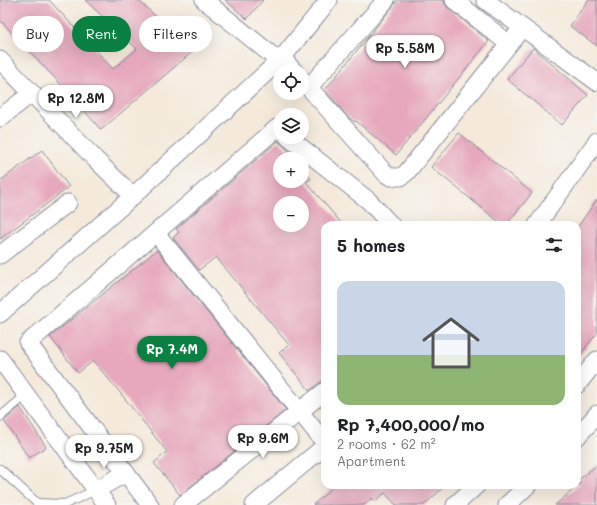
<!DOCTYPE html>
<html lang="en">
<head>
<meta charset="utf-8">
<style>
  :root { --surface:#fff; --page:#f2f2f2; --text:#202124; --muted:#757577; --accent:#0b8043 }
  body { margin:0; font-family:Mali,sans-serif; background:var(--page); color:var(--text); height:100vh; display:flex; flex-direction:column; font-size:15px; white-space:nowrap }
  * { box-sizing:border-box; margin:0 }
  p { font-size:13px; color:var(--muted) }
  .icon { flex:none; width:22px; height:22px; fill:none; stroke:currentColor; stroke-width:2; stroke-linecap:round; stroke-linejoin:round }
  .map { position:relative; flex:1; overflow:hidden }
  .side { position:absolute; left:321px; top:221px; width:260px; height:268px; display:flex; flex-direction:column; background:var(--surface); border-radius:12px; box-shadow:0 4px 16px #0002 }
  .side>* { flex:none }
  .hud { position:absolute; left:12px; top:16px; width:249px; height:36px; display:flex; gap:8px }
  .buttons { position:absolute; left:273px; top:64px; display:grid; gap:8px }
  .buttons a { display:grid; place-items:center; width:36px; height:36px; border-radius:50%; background:var(--surface); box-shadow:0 4px 16px #0002; font-size:20px }
  .price { position:absolute; translate:-50% -34px; padding:0 9px; border-radius:14px; background:#fff; color:#222; font-size:13px; line-height:26px; filter:drop-shadow(0 1px 2px #0008) }
  .price::after { content:''; position:absolute; left:50%; top:24px; width:12px; height:9px; margin-left:-6px; background:inherit; clip-path:polygon(0 0,100% 0,50% 100%) }
  .price.selected { background:var(--accent); color:#fff }
  ul { padding:0; list-style:none }
  li { display:grid; align-content:center; gap:8px; height:212px; padding:0 16px }
  li span { display:grid; place-items:center; height:124px; border-radius:12px; color:#555 }
  li>.icon { margin-inline-start:auto }
  span .icon { width:72px; height:72px; fill:#fffc; stroke-width:1 }
  li b { font-size:17px }
  h2 { display:flex; justify-content:space-between; align-items:center; height:48px; padding:0 16px; font-size:17px }
  .pill { padding:0 14px; border-radius:18px; background:var(--surface); box-shadow:0 4px 16px #0002; font-size:14px; line-height:36px }
  .pill.selected { background:var(--accent); color:#fff }
  .map>svg:first-child { display:block }
</style>
</head>
<body>
<div class="map">
<svg width="597" height="505" viewBox="0 0 597 505">
  <rect width="100%" height="100%" fill="#f6f6f2"/>
  <filter id="ink" filterUnits="userSpaceOnUse"><feTurbulence type="fractalNoise" baseFrequency=".025" numOctaves="2"/><feDisplacementMap in="SourceGraphic" scale="8" xChannelSelector="R" yChannelSelector="G"/><feConvolveMatrix kernelMatrix="1 2 1 2 8 2 1 2 1" color-interpolation-filters="sRGB"/></filter>
  <filter id="wash" filterUnits="userSpaceOnUse"><feTurbulence type="fractalNoise" baseFrequency=".012" numOctaves="4" result="noise"/><feDisplacementMap in="SourceGraphic" scale="16" xChannelSelector="R" yChannelSelector="G"/><feGaussianBlur stdDeviation="0.9" result="paint"/><feColorMatrix in="noise" values="0 0 0 0 0 0 0 0 0 0 0 0 0 0 0 0 0 1.4 0 .05"/><feComposite in="paint" operator="in"/></filter>
  <g filter="url(#wash)">
    <rect width="100%" height="100%" fill="#f5eada"/>
    <g id="blocks">
      <g fill="#e7a8bd" fill-rule="evenodd">
        <path d="M 0,0 L 49,0 L 113,69 L 137,49 L 85,0 L 138,0 L 165,25 L 167,23 L 192,52 L 101,130 L 70,94 L 0,20 Z"/>
        <path d="M 225,0 L 263,0 L 247,19 Z"/>
        <path d="M 398,0 L 444,0 L 445,4 L 448,8 L 489,41 L 396,155 L 356,121 L 355,122 L 349,118 L 325,90 Z"/>
        <path d="M 588,0 L 597,0 L 597,46 L 570,26 Z"/>
        <path d="M 533,48 L 588,95 L 562,125 L 507,79 Z"/>
        <path d="M 459,133 L 532,193 L 506,225 L 503,225 L 431,167 Z"/>
        <path d="M 278,141 L 287,149 L 295,159 L 280,159 L 280,181 L 302,181 L 302,167 L 311,179 L 306,182 L 343,225 L 325,225 L 325,378 L 310,391 L 279,353 L 289,345 L 216,257 L 199,270 L 173,238 L 179,232 L 176,229 ZM 280,203 L 302,203 L 302,225 L 280,225 Z"/>
        <path d="M 42,150 L 69,187 L 0,239 L 0,181 Z"/>
        <path d="M 597,199 L 597,333 L 577,359 L 577,228 Z"/>
        <path d="M 157,250 L 286,410 L 180,495 L 154,463 L 167,452 L 118,390 L 93,361 L 78,373 L 50,337 Z"/>
        <path d="M 20,407 L 46,447 L 29,458 L 4,421 Z"/>
        <path d="M 597,465 L 597,505 L 555,505 L 580,484 L 577,481 Z"/>
        <path d="M 335,485 L 446,485 L 424,505 L 396,505 L 385,493 L 375,501 L 372,498 L 364,505 L 313,505 Z"/>
      </g>
    </g>
  </g>
  <g filter="url(#ink)">
    <use href="#blocks" fill-opacity="0" stroke="#888c9c" stroke-width="1"/>
    <g fill="none" stroke-linecap="round" stroke-linejoin="round">
      <defs>
        <g id="service">
          <path d="M 0,417 L 26,395"/>
          <path d="M 0,469 L 37,503 L 65,504 L 96,490"/>
        </g>
        <g id="minor">
          <path d="M 204,0 L 279,61"/>
          <path d="M 454,0 L 509,44"/>
          <path d="M 485,0 L 597,82"/>
          <path d="M 282,58 L 294,71"/>
          <path d="M 0,60 L 95,159 L 133,196"/>
          <path d="M 302,80 L 386,174 L 391,177 L 401,177 L 407,172 L 522,28"/>
          <path d="M 309,87 L 386,0"/>
          <path d="M 0,118 L 32,93"/>
          <path d="M 288,137 L 369,201 L 391,225"/>
          <path d="M 537,225 L 597,141"/>
          <path d="M 156,233 L 325,443"/>
          <path d="M 0,255 L 68,203"/>
          <path d="M 0,314 L 133,196 L 282,58 L 329,0"/>
          <path d="M 0,359 L 107,505"/>
          <path d="M 577,385 L 597,360"/>
          <path d="M 577,437 L 597,414"/>
          <path d="M 96,490 L 126,473"/>
          <path d="M 150,505 L 28,343 L 277,128 L 280,131"/>
          <path d="M 183,505 L 325,391"/>
          <path d="M 254,505 L 325,446"/>
          <path d="M 455,505 L 477,485"/>
          <path d="M 507,505 L 528,485"/>
        </g>
      </defs>
      <use href="#service" stroke="#888c9c" stroke-width="10"/>
      <use href="#minor" stroke="#888c9c" stroke-width="19"/>
      <use href="#service" stroke="#fff" stroke-width="8"/>
      <use href="#minor" stroke="#fff" stroke-width="17"/>
    </g>
  </g>
</svg>
<div class="buttons">
<a><svg class="icon" aria-label="locate" viewBox="0 0 24 24"><circle cx="12" cy="12" r="6"/><path d="M12 2v4M12 18v4M2 12h4M18 12h4"/></svg></a>
<a><svg class="icon" aria-label="layers" viewBox="0 0 24 24"><path d="M12 4l9 5-9 5-9-5zM3 14l9 5 9-5"/></svg></a>
<a>+</a>
<a>−</a>
</div>
<b class="price" style="left:405px;top:69px">Rp 5.58M</b>
<b class="price" style="left:76px;top:119px">Rp 12.8M</b>
<b class="price selected" style="left:172px;top:370px">Rp 7.4M</b>
<b class="price" style="left:263px;top:459px">Rp 9.6M</b>
<b class="price" style="left:104px;top:469px">Rp 9.75M</b>
<div class="hud">
<a class="pill">Buy</a>
<a class="pill selected">Rent</a>
<a class="pill">Filters</a>
</div>
<section class="side">
<h2>5 homes<svg class="icon" aria-label="filters" viewBox="0 0 24 24"><path d="M4 7h16M4 17h16"/><circle cx="9" cy="7" r="2"/><circle cx="15" cy="17" r="2"/></svg></h2>
<ul>
<li><span style="background:linear-gradient(#c9d6e8 60%,#8fb573 0)"><svg class="icon" aria-label="home" viewBox="0 0 24 24"><path d="M3 11l9-7 9 7M6 9v11h12V9"/></svg></span><div><b>Rp 7,400,000/mo</b><p>2 rooms · 62 m²</p><p>Apartment</p></div></li>
</ul>
</section>
</div>
</body>
</html>
